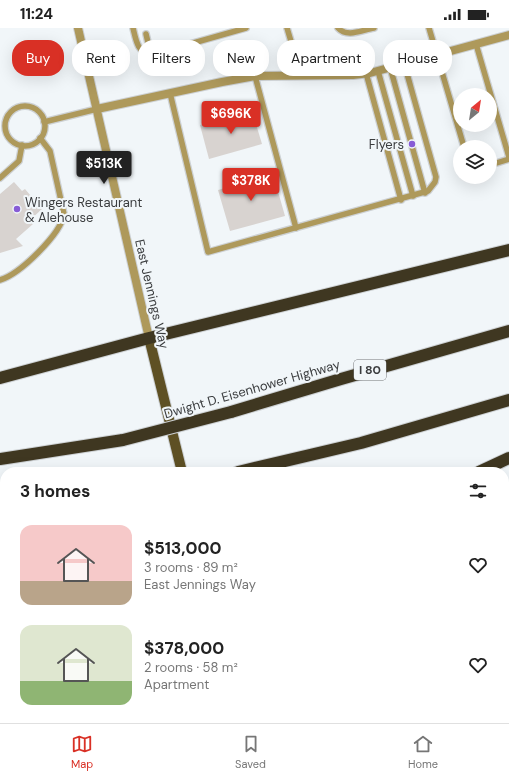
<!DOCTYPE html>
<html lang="en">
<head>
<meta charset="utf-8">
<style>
  :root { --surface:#fff; --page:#f2f2f2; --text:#222; --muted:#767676; --line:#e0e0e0; --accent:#d93025 }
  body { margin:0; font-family:"DM Sans",sans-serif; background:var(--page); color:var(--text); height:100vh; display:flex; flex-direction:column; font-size:15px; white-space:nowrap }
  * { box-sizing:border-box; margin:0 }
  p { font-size:13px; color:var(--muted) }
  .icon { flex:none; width:22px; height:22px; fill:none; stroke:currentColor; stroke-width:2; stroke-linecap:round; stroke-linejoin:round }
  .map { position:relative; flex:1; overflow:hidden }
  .panel { position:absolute; left:0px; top:439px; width:509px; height:256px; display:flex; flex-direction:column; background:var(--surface); border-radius:16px 16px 0 0; box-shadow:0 4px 16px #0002 }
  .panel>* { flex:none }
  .guide { position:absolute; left:12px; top:12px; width:485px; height:36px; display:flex; gap:8px }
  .needle { width:26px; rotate:30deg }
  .buttons { position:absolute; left:453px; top:60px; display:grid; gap:8px }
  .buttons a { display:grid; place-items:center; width:44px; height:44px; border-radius:50%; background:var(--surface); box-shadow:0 4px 16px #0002; font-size:20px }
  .price { position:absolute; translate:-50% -34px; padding:0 9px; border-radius:4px; background:var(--accent); color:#fff; font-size:13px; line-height:26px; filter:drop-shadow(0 1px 2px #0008) }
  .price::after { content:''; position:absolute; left:50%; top:24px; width:12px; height:9px; margin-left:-6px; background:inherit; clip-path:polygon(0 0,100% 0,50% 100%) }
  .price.on { background:#222; color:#fff }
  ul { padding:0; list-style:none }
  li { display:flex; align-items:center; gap:12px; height:100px; padding:0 20px }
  li span { display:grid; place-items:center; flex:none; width:112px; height:80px; border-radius:12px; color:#555 }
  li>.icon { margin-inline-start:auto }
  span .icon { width:48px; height:48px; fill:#fffc; stroke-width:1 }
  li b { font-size:17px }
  h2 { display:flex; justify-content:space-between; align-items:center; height:48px; padding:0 20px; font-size:17px }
  .pill { padding:0 14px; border-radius:16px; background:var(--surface); box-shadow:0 4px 16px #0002; font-size:14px; line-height:36px }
  .pill.on { background:var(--accent); color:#fff }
  .status { display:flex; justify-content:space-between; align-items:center; height:28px; padding:0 20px; background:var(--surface); direction:ltr }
  .status svg { height:11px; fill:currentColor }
  .tabs { display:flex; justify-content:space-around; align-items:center; height:56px; border-top:1px solid var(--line); background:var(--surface); font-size:11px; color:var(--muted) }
  .tabs a { display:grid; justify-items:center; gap:2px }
  .tabs .on { color:var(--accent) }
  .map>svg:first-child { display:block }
</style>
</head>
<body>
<div class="status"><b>11:24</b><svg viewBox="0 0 49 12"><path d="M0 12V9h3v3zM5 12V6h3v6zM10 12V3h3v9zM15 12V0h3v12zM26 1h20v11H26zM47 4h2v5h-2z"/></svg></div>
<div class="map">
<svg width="509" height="695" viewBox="0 0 509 695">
  <rect width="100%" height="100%" fill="#f1f6f9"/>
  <g fill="#d8d3d0">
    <path d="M 252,83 L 262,116 L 209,131 L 200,97 Z"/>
    <path d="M 273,146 L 285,188 L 230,203 L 218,162 L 239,156 L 238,153 L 252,149 L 253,152 Z"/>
    <path d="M 14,154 L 22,163 L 25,161 L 42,181 L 29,193 L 33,196 L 16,211 L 23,218 L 0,225 L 0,166 Z"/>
  </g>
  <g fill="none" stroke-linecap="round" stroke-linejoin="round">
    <defs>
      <g id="service">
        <path d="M 133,0 C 136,12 137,24 151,27 L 246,0"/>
        <path d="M 287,0 L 293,20 L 293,47"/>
        <path d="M 338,0 C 347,10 362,2 374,0"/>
        <path d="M 429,0 L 464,119"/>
        <path d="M 146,6 L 151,27"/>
        <path d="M 476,16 L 509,129"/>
        <path d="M 390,39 L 425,165"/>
        <path d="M 378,43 L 413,168"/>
        <path d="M 366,45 L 401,172"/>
        <path d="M 255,48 L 296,200"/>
        <path d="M 170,65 L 208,224 L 428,163 L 435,154 L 436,149 L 404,35"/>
        <circle cx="25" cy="98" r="20"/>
        <path d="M 44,94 L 97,81"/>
        <path d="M 490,137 L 509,131"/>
        <path d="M 0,150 L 19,133 L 22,117"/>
        <path d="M 0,252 C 20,246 61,206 64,186 L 50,123 L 40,110"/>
        <path d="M 504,571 L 509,570"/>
        <path d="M 0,675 L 5,663"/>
        <path d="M 166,690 L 167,695"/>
        <path d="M 323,690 L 325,695"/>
        <path d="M 407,690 L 409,695"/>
        <path d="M 383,695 L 398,690"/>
      </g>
      <path id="minor" d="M 97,81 L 222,54 L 255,48 L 353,47 L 370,45 L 509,7"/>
      <path id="tertiary" d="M 78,0 L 149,310"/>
      <g id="primary">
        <path d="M 149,310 L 182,444"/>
        <path d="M 239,690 L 240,695"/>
      </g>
      <g id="motorway">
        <path d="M 0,350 L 149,310 L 509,222"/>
        <path d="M 231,384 L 341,351 L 509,303"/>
        <path d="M 0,431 L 123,412"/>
        <path d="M 238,444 L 361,415 L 509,372"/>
        <path d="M 479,444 L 509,430"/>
        <path d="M 0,493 L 5,492"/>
        <path d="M 0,563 L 5,562"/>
      </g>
    </defs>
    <use href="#service" stroke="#cdd1d4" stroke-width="8"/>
    <use href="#minor" stroke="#cdd1d4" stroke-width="10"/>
    <use href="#tertiary" stroke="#cdd1d4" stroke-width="10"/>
    <use href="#primary" stroke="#cdd1d4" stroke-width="12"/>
    <use href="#motorway" stroke="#cdd1d4" stroke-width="14"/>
    <use href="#service" stroke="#ae995b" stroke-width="5.5"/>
    <use href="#minor" stroke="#ae995b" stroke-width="8"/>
    <use href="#tertiary" stroke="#ae995b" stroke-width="8"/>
    <use href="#primary" stroke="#5e5024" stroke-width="10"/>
    <use href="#motorway" stroke="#3f3721" stroke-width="12"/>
    <defs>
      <path id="motorway-bridge" d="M 123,412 L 231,384"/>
    </defs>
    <use href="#motorway-bridge" stroke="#cdd1d4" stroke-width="14" stroke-linecap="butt"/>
    <use href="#motorway-bridge" stroke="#3f3721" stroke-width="12"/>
  </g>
  <g fill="#875cd6" stroke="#f1f6f9" stroke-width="1.5">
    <circle cx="412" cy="116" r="4"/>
    <circle cx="17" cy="181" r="4"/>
  </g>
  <g text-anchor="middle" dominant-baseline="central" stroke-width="4" stroke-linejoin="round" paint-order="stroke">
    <rect fill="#f1f6f9" stroke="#727477" stroke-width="1" x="354" y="332" width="32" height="20" rx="3"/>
    <g font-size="12" font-weight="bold" fill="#3b3d3f">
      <text x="370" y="342">I 80</text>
    </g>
    <g font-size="13" fill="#3b3d3f" stroke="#f1f6f9" text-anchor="end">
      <text x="404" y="116">Flyers</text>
      <text x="25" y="174" text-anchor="start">Wingers Restaurant<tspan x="25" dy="15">&amp; Alehouse</tspan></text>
    </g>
    <g font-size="13" fill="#3b3d3f" stroke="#f1f6f9">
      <text transform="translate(152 266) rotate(77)">East Jennings Way</text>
      <text transform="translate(252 361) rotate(-16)">Dwight D. Eisenhower Highway</text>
    </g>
  </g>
</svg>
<div class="buttons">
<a><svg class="needle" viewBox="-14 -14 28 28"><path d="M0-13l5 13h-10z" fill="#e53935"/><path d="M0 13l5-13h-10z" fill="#767676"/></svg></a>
<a><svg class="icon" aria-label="layers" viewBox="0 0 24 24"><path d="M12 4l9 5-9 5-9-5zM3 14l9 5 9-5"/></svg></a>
</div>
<b class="price" style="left:231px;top:107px">$696K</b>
<b class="price on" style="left:104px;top:157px">$513K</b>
<b class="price" style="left:251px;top:174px">$378K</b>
<div class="guide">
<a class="pill on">Buy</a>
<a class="pill">Rent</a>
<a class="pill">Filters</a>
<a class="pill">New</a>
<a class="pill">Apartment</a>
<a class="pill">House</a>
</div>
<section class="panel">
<h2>3 homes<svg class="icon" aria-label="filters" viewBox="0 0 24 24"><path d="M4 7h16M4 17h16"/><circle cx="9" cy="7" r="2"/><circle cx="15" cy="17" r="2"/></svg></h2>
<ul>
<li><span style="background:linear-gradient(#f6c9c9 70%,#b9a48a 0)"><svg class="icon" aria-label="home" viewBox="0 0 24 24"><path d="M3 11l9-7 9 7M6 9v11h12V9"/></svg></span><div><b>$513,000</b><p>3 rooms · 89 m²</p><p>East Jennings Way</p></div><svg class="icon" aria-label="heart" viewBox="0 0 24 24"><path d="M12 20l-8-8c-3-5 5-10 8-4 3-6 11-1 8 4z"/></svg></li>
<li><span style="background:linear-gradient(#dfe7d0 70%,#8fb573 0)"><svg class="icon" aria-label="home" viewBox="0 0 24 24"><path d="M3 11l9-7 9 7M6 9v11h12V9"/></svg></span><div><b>$378,000</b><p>2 rooms · 58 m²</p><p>Apartment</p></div><svg class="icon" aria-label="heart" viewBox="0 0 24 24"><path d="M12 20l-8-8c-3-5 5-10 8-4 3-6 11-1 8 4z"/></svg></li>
</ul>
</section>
</div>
<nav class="tabs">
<a class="on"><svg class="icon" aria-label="map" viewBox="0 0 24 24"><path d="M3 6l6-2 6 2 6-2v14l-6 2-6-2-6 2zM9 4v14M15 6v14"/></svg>Map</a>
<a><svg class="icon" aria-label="saved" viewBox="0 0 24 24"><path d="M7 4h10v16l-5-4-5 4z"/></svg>Saved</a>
<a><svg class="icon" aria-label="home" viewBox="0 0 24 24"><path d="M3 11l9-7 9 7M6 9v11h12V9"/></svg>Home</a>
</nav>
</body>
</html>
